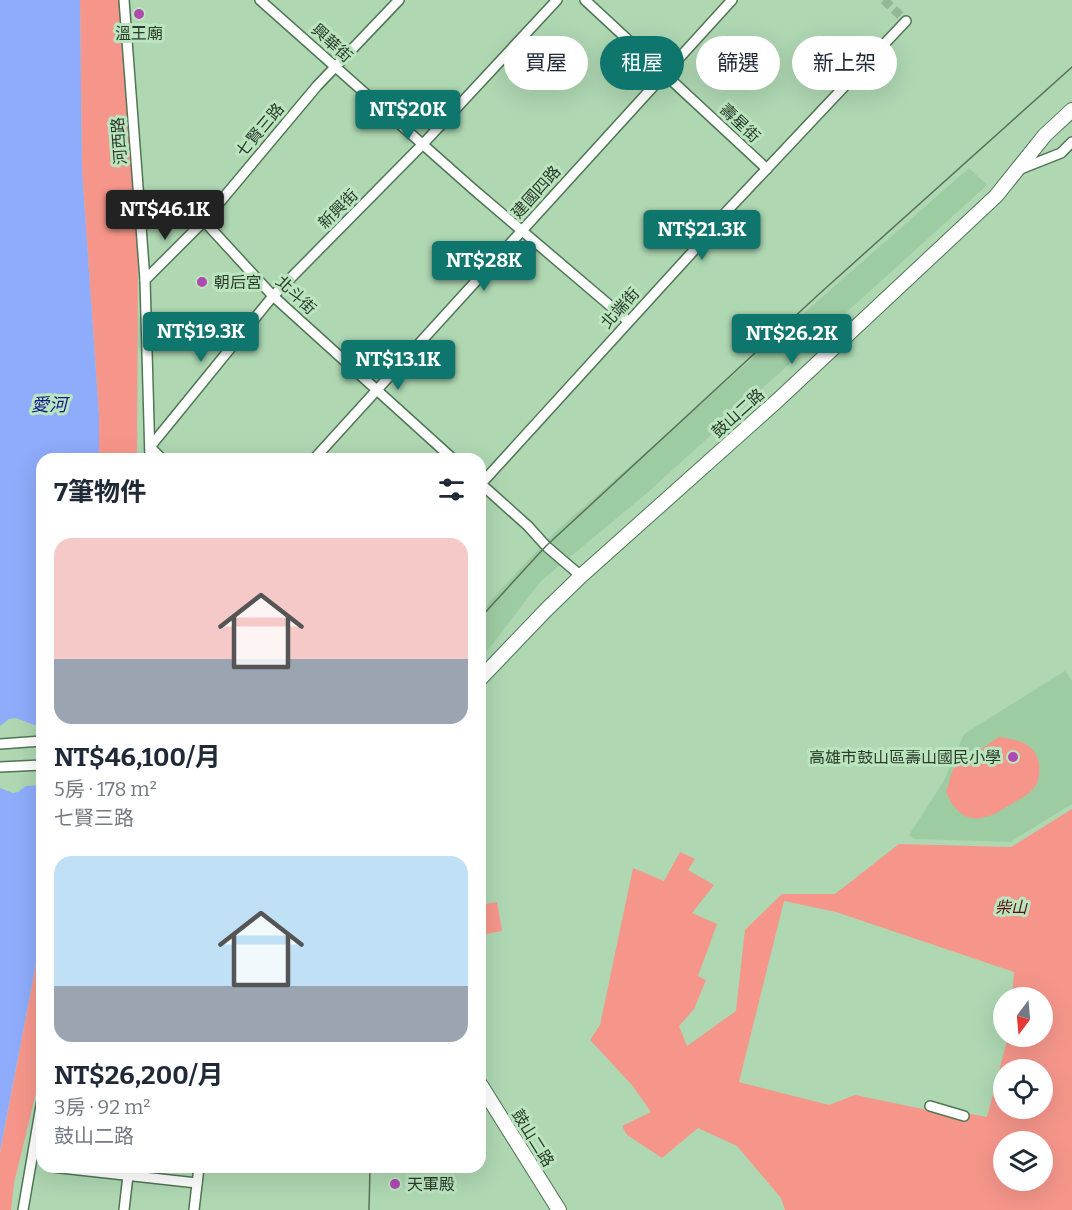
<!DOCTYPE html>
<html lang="zh-TW">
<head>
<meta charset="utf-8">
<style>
  :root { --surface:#fff; --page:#f6f6f7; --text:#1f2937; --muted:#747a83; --accent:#0f766e }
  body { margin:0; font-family:Bitter,"Noto Sans TC",serif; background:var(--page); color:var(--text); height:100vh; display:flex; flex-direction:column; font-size:22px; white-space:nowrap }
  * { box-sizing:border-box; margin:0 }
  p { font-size:20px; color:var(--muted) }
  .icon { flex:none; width:33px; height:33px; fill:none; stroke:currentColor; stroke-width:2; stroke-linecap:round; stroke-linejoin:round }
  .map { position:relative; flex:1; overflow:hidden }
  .panel { position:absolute; left:36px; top:453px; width:450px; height:720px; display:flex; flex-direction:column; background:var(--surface); border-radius:18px; box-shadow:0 6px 24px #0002 }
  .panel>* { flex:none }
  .banner { position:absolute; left:504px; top:36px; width:477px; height:54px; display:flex; gap:12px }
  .needle { width:39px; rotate:196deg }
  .fabs { position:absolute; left:993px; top:987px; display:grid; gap:12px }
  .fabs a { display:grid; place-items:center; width:60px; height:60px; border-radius:50%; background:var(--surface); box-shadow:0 6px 24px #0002; font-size:30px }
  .price { position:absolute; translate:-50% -51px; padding:0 14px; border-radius:6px; background:var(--accent); color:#fff; font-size:20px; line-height:39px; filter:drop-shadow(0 2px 3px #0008) }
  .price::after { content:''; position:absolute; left:50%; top:36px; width:18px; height:14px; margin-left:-9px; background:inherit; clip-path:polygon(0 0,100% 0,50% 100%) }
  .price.selected { background:#222; color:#fff }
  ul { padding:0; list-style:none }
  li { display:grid; align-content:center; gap:12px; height:318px; padding:0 18px }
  li span { display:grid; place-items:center; height:186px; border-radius:18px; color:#555 }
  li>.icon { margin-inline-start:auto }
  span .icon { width:108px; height:108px; fill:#fffc; stroke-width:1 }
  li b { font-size:26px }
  h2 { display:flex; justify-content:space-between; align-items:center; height:72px; padding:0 18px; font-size:26px }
  .pill { padding:0 21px; border-radius:27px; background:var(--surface); box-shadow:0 6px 24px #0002; font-size:21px; line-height:54px }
  .pill.selected { background:var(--accent); color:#fff }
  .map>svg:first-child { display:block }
</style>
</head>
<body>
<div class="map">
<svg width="1072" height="1210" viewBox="0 0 1072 1210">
  <rect width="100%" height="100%" fill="#aed7b2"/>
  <g fill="#9dcca2">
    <path d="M 969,168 L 987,185 L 647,493 L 541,581 L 480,660 L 480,615 L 489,602 L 554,533 Z"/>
    <path d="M 1065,671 L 1072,681 L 1072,804 L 1010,842 L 915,839 L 909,835 L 944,781 L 964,734 Z"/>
  </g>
  <g fill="#f6968b" fill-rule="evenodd">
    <path d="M 80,0 L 121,0 L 138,258 L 137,459 L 99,459 L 99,415 L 82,170 Z"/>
    <path d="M 999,737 C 1017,739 1038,744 1039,766 C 1040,774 1039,781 1034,788 C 1029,795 1016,801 1008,806 C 981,824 960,825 946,792 L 953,769 Z"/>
    <path d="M 1072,809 L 1072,1210 L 785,1210 L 781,1198 L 737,1146 L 698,1128 L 662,1158 L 627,1135 L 622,1126 L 651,1112 L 632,1085 L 590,1040 L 600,1025 L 633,868 L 664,881 L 680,852 L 695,859 L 688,870 L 714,885 L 692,913 L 717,924 L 698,976 L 706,980 L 694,1009 L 679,1026 L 687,1046 L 736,1011 L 745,930 L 782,894 L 835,894 L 899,844 L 1011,847 ZM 784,901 L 836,912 L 1014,972 L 1012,997 L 1042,998 L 1042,1036 L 1008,1037 L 987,1117 L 965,1113 L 937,1112 L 855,1095 L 829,1105 L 739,1082 ZM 1004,1070 L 1042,1070 L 1042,1108 L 1004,1108 ZM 1004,1142 L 1042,1142 L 1042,1180 L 1004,1180 Z"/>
    <path d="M 497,902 L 502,931 L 480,935 L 480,905 Z"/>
    <path d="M 42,933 L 42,1068 L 14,1183 L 11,1210 L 0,1210 L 0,1152 Z"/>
  </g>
  <path fill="#8eacfb" d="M 0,0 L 80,0 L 82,170 L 99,415 L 99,459 L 42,459 L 42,933 L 0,1151 Z"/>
  <path fill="#aed7b2" d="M 16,718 L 34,725 L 42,724 L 42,785 L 26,786 L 18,792 L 13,793 L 0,788 L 0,726 L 9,719 Z"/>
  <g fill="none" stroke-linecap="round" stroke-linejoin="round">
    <path stroke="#94b897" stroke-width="9" stroke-dasharray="9 4.5" stroke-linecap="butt" d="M 884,0 L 906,21"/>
    <defs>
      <g id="street">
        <path d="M 124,0 L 145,280 L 150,459"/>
        <path d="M 260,0 L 473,189 L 628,321"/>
        <path d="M 585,0 L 767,169"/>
        <path d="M 1018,170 L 1061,153 L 1072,142"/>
        <path d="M 204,221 L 273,296 L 453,459"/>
        <path d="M 145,280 L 204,221 L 317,86 L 399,0"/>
        <path d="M 162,459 L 150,447 L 273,296 L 423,144 L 557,0"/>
        <path d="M 314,459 L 732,0"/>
        <path d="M 480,483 L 528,526 L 546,546 L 581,576"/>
        <path d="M 480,485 L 697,247 L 727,211 L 906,21"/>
        <path d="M 0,744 L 42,741"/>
        <path d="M 0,767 L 42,765"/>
        <path d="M 930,1106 L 964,1116"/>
        <path d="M 52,1167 L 197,1183"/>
        <path d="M 23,1210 L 42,1100"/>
        <path d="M 124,1210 L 129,1167"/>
        <path d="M 194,1210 L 199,1167"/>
      </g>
      <g id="secondary">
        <path d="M 480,679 L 546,610 L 581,576 L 778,400 L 996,196 L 1045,135 L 1072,110"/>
        <path d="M 480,1084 L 559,1210"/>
      </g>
    </defs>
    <use href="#street" stroke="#507654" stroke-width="12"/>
    <use href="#secondary" stroke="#507654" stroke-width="16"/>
    <use href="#street" stroke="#fff" stroke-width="9"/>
    <use href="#secondary" stroke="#fff" stroke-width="14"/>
    <g stroke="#59725b" stroke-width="1.5">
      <path d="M 480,618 L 546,546 L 818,295 L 1072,67"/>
      <path d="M 369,1210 L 370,1167"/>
    </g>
  </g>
  <g fill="#ae49af" stroke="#bbe5be" stroke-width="2">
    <circle cx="139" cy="14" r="6"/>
    <circle cx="202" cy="282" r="6"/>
    <circle cx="1013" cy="757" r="6"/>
    <circle cx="395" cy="1184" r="6"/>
  </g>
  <g text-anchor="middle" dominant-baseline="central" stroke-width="6" stroke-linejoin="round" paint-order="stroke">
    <g font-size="16" fill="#2b3b2c" stroke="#bbe5be" text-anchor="start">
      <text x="139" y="33" text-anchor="middle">溫王廟</text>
      <text x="214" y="282">朝后宮</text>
      <text x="1001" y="757" text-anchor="end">高雄市鼓山區壽山國民小學</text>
      <text x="407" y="1184">天軍殿</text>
    </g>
    <g font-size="16" fill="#2b3b2c" stroke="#bbe5be">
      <text transform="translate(332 43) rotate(42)">興華街</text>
      <text transform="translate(740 123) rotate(43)">壽星街</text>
      <text transform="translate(260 130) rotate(-50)">七賢三路</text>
      <text transform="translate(119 141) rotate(-94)">河西路</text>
      <text transform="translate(536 192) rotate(-48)">建國四路</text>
      <text transform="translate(338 209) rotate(-45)">新興街</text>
      <text transform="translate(296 295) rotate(43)">北斗街</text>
      <text transform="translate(620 308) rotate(-48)">北端街</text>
      <text transform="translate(738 413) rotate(-42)">鼓山二路</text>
      <text transform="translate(533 1138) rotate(58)">鼓山二路</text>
    </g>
    <g font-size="16" font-style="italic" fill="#590e0d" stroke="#bbe5be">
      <text x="1011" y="907">柴山</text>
    </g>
    <g font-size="18" font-style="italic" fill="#0f1a8a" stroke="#bbe5be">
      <text x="49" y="405">愛河</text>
    </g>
  </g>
</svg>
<div class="fabs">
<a><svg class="needle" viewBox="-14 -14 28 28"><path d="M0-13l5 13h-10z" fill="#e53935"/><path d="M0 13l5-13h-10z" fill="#747a83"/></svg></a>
<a><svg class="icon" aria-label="locate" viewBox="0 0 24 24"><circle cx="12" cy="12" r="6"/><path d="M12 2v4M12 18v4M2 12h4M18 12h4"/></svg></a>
<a><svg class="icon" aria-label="layers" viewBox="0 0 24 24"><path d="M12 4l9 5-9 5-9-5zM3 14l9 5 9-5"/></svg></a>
</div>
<b class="price" style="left:408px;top:141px">NT$20K</b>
<b class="price selected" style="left:165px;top:241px">NT$46.1K</b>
<b class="price" style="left:702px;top:261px">NT$21.3K</b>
<b class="price" style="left:484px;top:292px">NT$28K</b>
<b class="price" style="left:201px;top:363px">NT$19.3K</b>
<b class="price" style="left:792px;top:365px">NT$26.2K</b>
<b class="price" style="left:398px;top:391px">NT$13.1K</b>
<div class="banner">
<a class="pill">買屋</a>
<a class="pill selected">租屋</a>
<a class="pill">篩選</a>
<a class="pill">新上架</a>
</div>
<section class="panel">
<h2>7筆物件<svg class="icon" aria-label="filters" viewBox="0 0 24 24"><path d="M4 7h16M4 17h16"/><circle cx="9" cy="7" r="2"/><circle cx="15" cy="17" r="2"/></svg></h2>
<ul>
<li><span style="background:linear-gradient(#f6c9c9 65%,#9aa5b1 0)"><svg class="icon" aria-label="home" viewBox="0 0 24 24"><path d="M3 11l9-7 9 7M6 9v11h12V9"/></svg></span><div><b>NT$46,100/月</b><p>5房 · 178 m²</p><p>七賢三路</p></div></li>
<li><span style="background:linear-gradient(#bfe0f5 70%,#9aa5b1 0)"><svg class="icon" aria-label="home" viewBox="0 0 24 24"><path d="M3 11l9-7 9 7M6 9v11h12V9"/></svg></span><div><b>NT$26,200/月</b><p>3房 · 92 m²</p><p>鼓山二路</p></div></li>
</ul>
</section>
</div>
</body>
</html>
